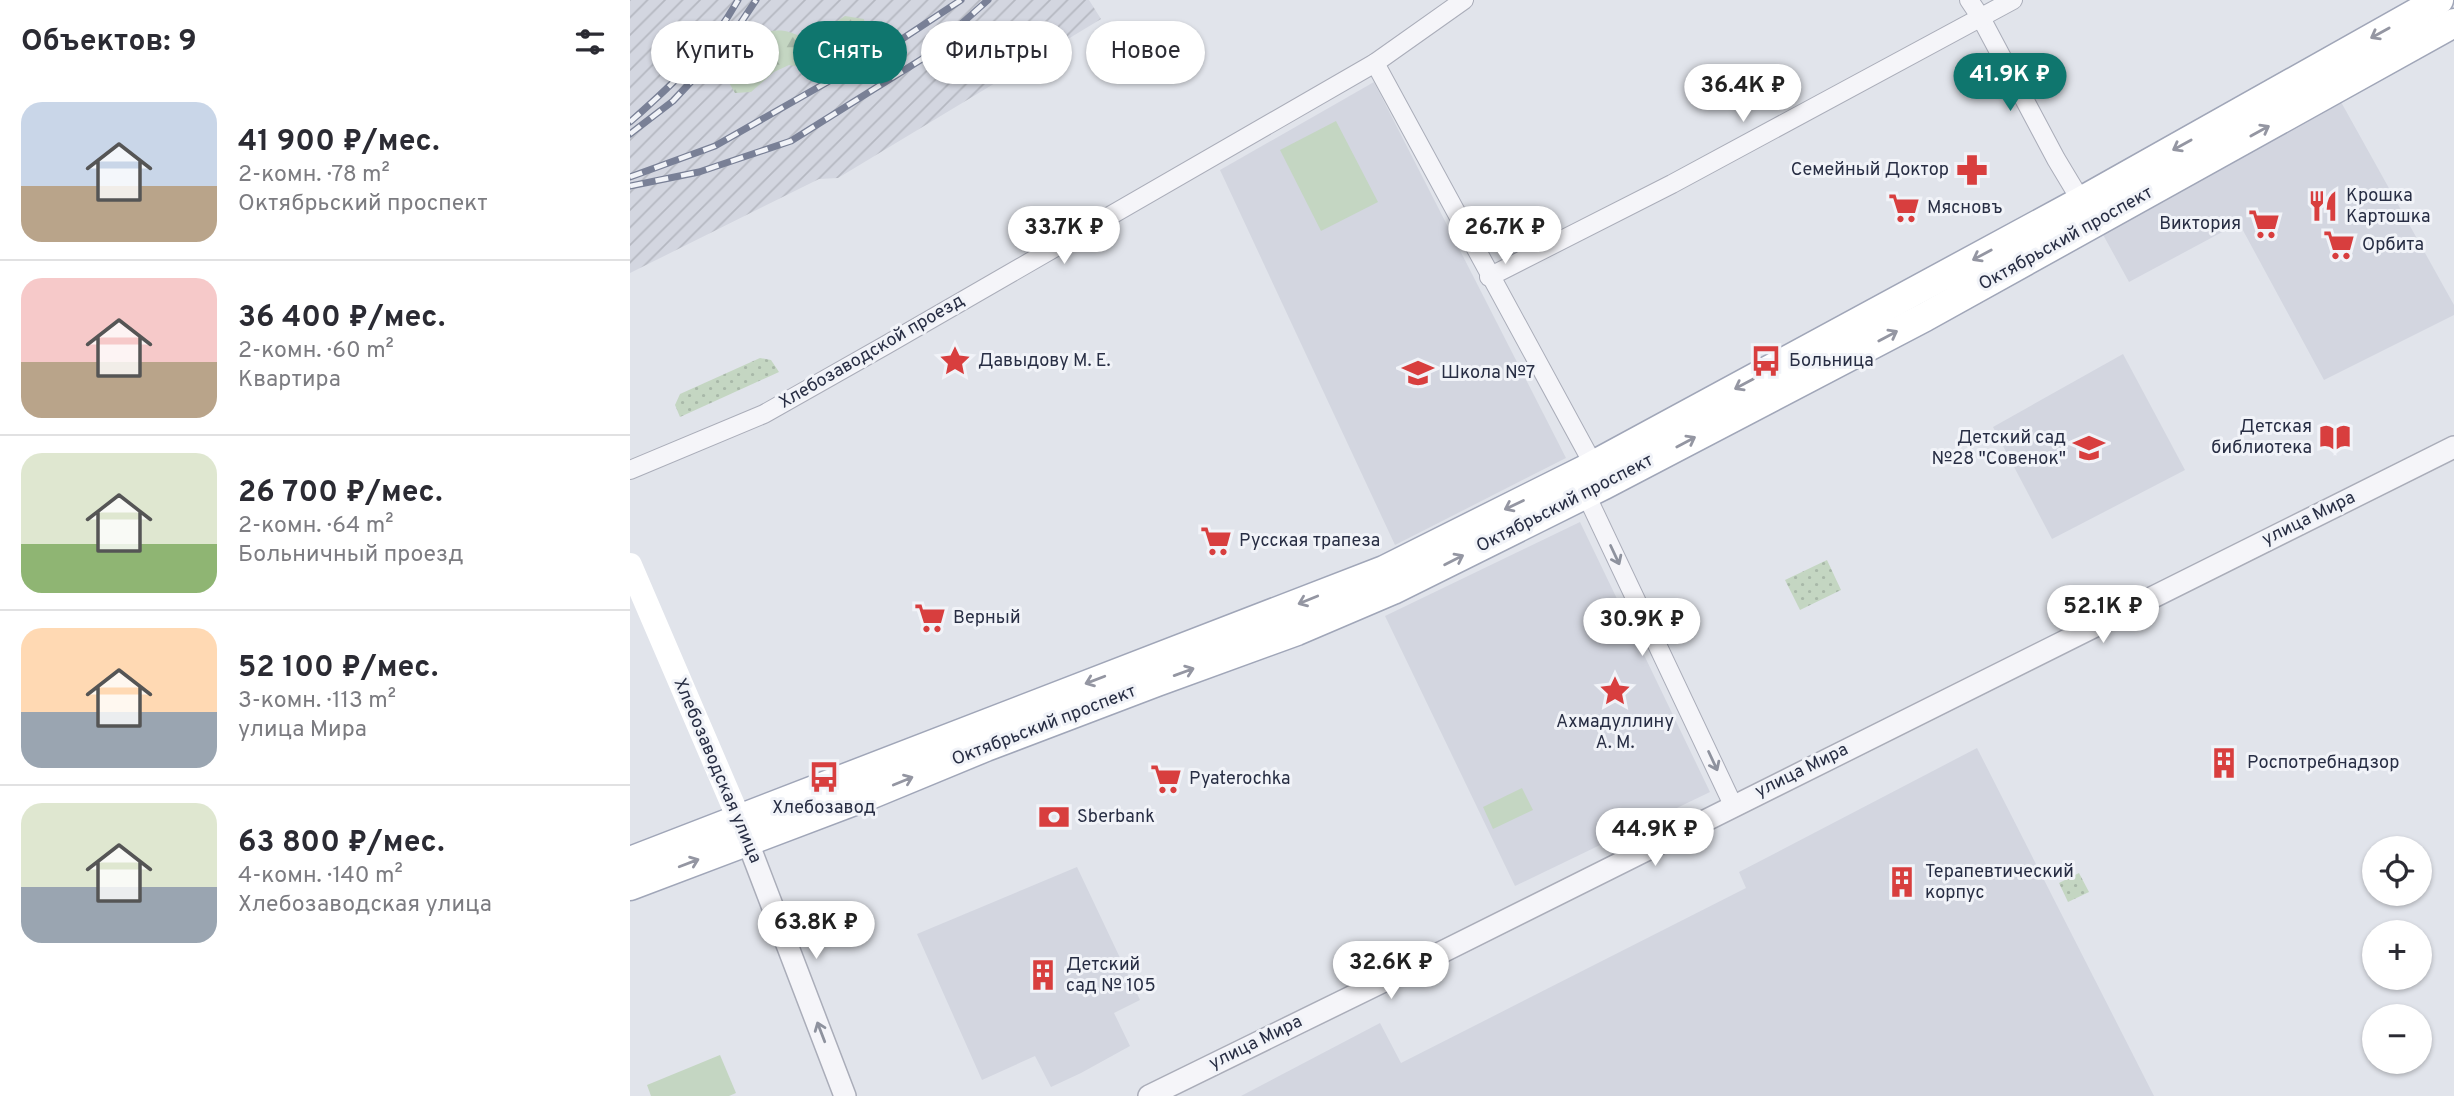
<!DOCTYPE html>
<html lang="ru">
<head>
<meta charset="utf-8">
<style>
  :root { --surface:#fff; --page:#f2f2f3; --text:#2b2b33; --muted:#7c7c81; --line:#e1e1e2; --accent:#0f766e }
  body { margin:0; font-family:Overpass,sans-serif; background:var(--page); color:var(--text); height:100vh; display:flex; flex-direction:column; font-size:26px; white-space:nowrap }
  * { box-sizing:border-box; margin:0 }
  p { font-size:23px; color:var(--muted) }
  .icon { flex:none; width:38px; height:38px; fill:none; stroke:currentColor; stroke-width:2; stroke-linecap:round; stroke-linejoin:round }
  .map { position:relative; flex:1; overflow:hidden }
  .details { display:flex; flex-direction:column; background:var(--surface); width:630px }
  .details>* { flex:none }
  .hud { position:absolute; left:21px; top:21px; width:665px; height:63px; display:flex; gap:14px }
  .fabs { position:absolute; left:1732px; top:836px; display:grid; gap:14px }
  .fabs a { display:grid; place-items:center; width:70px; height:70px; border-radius:50%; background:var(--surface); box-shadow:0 2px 5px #0004; font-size:35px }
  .price { position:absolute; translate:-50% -60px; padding:0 16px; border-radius:24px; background:#fff; color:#222; font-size:23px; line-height:46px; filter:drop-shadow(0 2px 4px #0008) }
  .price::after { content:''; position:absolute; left:50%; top:42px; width:21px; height:16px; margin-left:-10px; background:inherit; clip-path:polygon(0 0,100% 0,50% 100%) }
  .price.selected { background:var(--accent); color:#fff }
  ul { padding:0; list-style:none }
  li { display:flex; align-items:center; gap:21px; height:175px; padding:0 21px }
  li+li { border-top:2px solid var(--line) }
  li span { display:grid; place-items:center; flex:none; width:196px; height:140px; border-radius:21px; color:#555 }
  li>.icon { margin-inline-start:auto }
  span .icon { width:84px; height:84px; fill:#fffc; stroke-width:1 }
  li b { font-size:30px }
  h2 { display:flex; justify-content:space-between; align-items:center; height:84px; padding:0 21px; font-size:30px }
  .tag { padding:0 24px; border-radius:32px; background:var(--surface); box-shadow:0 2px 5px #0004; font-size:24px; line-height:63px }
  .tag.selected { background:var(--accent); color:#fff }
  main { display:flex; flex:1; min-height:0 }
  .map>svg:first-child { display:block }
</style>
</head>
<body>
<main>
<section class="details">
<h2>Объектов: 9<svg class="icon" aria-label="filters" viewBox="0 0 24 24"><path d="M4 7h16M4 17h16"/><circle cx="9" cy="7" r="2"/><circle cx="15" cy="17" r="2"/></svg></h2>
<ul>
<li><span style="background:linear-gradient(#c9d6e8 60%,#b9a48a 0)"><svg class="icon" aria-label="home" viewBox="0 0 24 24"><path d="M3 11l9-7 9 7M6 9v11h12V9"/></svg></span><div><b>41 900 ₽/мес.</b><p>2-комн. · 78 m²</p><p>Октябрьский проспект</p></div></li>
<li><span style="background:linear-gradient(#f6c9c9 60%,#b9a48a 0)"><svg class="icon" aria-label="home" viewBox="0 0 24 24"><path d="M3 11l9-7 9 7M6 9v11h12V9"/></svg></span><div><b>36 400 ₽/мес.</b><p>2-комн. · 60 m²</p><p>Квартира</p></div></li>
<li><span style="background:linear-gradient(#dfe7d0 65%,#8fb573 0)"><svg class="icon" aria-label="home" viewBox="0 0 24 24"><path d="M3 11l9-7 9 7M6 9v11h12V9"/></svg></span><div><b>26 700 ₽/мес.</b><p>2-комн. · 64 m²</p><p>Больничный проезд</p></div></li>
<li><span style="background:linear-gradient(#ffd9b3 60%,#9aa5b1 0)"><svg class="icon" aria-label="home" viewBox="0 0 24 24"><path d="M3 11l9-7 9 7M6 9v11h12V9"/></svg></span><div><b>52 100 ₽/мес.</b><p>3-комн. · 113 m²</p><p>улица Мира</p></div></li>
<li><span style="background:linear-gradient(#dfe7d0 60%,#9aa5b1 0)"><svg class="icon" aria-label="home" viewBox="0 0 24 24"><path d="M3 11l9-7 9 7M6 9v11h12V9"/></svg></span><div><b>63 800 ₽/мес.</b><p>4-комн. · 140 m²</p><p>Хлебозаводская улица</p></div></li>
</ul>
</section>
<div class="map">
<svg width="1824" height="1096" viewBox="0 0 1824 1096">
  <defs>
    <pattern id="industrial-furrows" width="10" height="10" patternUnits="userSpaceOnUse" patternTransform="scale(1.75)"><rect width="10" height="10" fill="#d3d6e0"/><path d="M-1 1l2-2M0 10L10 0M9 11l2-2" fill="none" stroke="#b5b8c1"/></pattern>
    <pattern id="forest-firs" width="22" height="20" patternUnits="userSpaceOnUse" patternTransform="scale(1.75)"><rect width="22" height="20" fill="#c4d6c2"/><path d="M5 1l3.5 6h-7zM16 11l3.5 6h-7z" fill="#a8b8a8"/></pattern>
    <pattern id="park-dots" width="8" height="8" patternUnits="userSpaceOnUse" patternTransform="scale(1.75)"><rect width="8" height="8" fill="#c4d6c2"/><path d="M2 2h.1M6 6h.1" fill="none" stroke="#a8b8a8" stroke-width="1.8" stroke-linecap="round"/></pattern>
  </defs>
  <rect width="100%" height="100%" fill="#e1e4eb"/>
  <g fill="#d3d6e0">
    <path d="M 744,82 L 936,458 L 765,545 L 590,170 Z"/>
    <path d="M 1711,102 L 1824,305 L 1824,315 L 1694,380 L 1609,223 L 1499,282 L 1471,231 Z"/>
    <path d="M 1493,354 L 1555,470 L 1422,539 L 1363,427 Z"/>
    <path d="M 950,522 L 1080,792 L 885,886 L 755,616 Z"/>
    <path d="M 1347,748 L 1524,1096 L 611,1096 L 750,1023 L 771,1063 L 1116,888 L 1109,872 Z"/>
    <path d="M 447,867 L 510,1000 L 484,1013 L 500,1046 L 451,1073 L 421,1087 L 405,1056 L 352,1080 L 287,934 Z"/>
  </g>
  <path fill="url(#industrial-furrows)" d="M 0,0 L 459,0 L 471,19 L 208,178 L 189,179 L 0,273 Z"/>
  <path fill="url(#forest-firs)" d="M 215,16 L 234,19 L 237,38 L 218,61 L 194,71 L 159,65 L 144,72 L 121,92 L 105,93 L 98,81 C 109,54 119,27 155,31 C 162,32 169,37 176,36 C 190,34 204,23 215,16 Z"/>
  <g fill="url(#park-dots)">
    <path d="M 130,358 L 141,360 L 149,372 L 50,417 L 45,405 L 50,394 Z"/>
    <path d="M 1197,560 L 1211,590 L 1170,610 L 1155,580 Z"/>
    <path d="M 1449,873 L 1459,892 L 1438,902 L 1429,883 Z"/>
  </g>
  <g fill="#c4d6c2">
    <path d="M 706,121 L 748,202 L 691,231 L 650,150 Z"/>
    <path d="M 892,788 L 903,810 L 863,829 L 853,807 Z"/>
    <path d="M 90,1055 L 106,1093 L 99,1096 L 21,1096 L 17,1085 Z"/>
  </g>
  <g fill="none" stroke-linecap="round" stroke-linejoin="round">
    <defs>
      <g id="minor">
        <path d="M 1339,0 L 1351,18 L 1426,159 L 1447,194 L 1453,200"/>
        <path d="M 745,63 L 968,473"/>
        <path d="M 859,277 L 1042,184 L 1383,0"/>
        <path d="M 0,470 L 134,414 L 256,345 L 745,63 L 834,0"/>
        <path d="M 952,486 L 1103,805"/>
      </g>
      <g id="tertiary">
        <path d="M 112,827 L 215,1096"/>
        <path d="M 519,1096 L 760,978 L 1824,447"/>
      </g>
      <g id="primary">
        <path d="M 0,861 L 754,570 L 956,469 L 1453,200 L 1809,0"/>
        <path d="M 0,886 L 235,797 L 356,747 L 527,682 L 667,631 L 763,590 L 974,485 L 1295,317 L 1824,23"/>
      </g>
    </defs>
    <use href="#minor" stroke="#aaadb9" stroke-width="20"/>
    <use href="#tertiary" stroke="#aaadb9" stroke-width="24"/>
    <use href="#primary" stroke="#a0a6b8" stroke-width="31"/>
    <use href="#minor" stroke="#f5f5f9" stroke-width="18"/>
    <use href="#tertiary" stroke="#f5f5f9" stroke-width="21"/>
    <path stroke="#fff" stroke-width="24" d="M 0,565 L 109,819"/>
    <use href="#primary" stroke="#fff" stroke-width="28"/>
    <defs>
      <g id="rail">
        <path d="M 0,122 C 43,84 80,50 108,0"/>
        <path d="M 0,134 L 43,101 L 98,42 L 126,0"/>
        <path d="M 0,177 L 85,146 L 266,43 L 331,0"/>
        <path d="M 0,186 L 69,172 L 161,141 L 292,59 L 358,0"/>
      </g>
    </defs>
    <use href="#rail" stroke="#798096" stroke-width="7"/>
    <use href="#rail" stroke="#f1f3f8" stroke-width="4.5" stroke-dasharray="13" stroke-linecap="butt"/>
  </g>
  <defs><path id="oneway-shaft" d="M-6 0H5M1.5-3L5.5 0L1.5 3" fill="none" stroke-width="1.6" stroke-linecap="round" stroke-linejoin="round" transform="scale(1.75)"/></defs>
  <g stroke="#9496a2">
    <use href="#oneway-shaft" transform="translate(1750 33) rotate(151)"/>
    <use href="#oneway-shaft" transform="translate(1630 131) rotate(-29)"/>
    <use href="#oneway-shaft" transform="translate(1552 145) rotate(151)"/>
    <use href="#oneway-shaft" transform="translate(1352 255) rotate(152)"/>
    <use href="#oneway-shaft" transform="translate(1258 336) rotate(-28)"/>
    <use href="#oneway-shaft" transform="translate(1114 384) rotate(152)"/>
    <use href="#oneway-shaft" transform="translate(1056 442) rotate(-28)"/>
    <use href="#oneway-shaft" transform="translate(884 505) rotate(154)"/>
    <use href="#oneway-shaft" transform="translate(824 560) rotate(-27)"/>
    <use href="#oneway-shaft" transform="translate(678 600) rotate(158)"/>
    <use href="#oneway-shaft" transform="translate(554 672) rotate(-20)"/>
    <use href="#oneway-shaft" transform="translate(465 680) rotate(159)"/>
    <use href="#oneway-shaft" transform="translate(273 781) rotate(-22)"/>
    <use href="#oneway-shaft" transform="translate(59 863) rotate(-21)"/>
  </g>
  <g stroke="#8e929e">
    <use href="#oneway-shaft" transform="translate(985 555) rotate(65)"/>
    <use href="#oneway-shaft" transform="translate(1083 761) rotate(65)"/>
    <use href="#oneway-shaft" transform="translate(191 1032) rotate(-111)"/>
  </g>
  <defs>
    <symbol id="pharmacy-bare" viewBox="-9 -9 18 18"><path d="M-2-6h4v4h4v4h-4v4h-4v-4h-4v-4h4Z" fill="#d83e3e" stroke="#f1f3f8" stroke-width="2.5" paint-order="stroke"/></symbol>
    <symbol id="restaurant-bare" viewBox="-9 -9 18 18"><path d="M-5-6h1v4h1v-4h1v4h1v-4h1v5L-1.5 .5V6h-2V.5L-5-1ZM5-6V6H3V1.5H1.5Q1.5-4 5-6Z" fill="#d83e3e" stroke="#f1f3f8" stroke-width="2.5" paint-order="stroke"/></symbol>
    <symbol id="supermarket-bare" viewBox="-9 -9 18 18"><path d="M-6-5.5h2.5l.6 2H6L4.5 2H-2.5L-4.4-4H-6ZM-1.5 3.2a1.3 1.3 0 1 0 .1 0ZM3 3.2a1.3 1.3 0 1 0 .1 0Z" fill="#d83e3e" stroke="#f1f3f8" stroke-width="2.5" paint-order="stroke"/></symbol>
    <symbol id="sight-bare" viewBox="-9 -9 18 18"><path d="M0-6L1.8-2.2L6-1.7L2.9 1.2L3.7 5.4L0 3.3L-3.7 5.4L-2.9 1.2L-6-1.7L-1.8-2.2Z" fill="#d83e3e" stroke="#f1f3f8" stroke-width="2.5" paint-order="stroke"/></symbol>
    <symbol id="bus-bare" viewBox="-9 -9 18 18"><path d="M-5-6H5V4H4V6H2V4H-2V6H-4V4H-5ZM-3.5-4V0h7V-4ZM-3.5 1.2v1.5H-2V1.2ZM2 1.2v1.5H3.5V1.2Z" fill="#d83e3e" stroke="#f1f3f8" stroke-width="2.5" paint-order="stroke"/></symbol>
    <symbol id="school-bare" viewBox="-9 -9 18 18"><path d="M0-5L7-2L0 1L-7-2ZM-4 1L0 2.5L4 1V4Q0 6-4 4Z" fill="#d83e3e" stroke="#f1f3f8" stroke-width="2.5" paint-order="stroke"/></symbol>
    <symbol id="library-bare" viewBox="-9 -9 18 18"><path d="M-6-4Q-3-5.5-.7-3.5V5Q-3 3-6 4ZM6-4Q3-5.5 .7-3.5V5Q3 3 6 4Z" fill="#d83e3e" stroke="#f1f3f8" stroke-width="2.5" paint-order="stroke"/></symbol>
    <symbol id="building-bare" viewBox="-9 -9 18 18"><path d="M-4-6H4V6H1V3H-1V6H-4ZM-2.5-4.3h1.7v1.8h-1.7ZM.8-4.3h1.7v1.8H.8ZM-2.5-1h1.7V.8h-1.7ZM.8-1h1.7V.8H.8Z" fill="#d83e3e" stroke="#f1f3f8" stroke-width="2.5" paint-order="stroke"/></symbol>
    <symbol id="bank-bare" viewBox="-9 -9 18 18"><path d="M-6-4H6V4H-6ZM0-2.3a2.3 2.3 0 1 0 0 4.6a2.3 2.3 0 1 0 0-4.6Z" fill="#d83e3e" stroke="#f1f3f8" stroke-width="2.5" paint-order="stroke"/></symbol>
  </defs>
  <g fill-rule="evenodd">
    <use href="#pharmacy-bare" x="1320" y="148" width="44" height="44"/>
    <use href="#restaurant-bare" x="1671" y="184" width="44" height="44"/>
    <use href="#supermarket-bare" x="1252" y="186" width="44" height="44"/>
    <use href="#supermarket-bare" x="1612" y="202" width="44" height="44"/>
    <use href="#supermarket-bare" x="1687" y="223" width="44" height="44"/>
    <use href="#sight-bare" x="303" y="339" width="44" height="44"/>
    <use href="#bus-bare" x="1114" y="339" width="44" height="44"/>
    <use href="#school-bare" x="766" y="351" width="44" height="44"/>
    <use href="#library-bare" x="1683" y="415" width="44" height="44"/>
    <use href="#school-bare" x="1437" y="426" width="44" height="44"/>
    <use href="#supermarket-bare" x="564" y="519" width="44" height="44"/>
    <use href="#supermarket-bare" x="278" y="596" width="44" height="44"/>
    <use href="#sight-bare" x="963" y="669" width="44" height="44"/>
    <use href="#building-bare" x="1572" y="741" width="44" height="44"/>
    <use href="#bus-bare" x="172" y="755" width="44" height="44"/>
    <use href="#supermarket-bare" x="514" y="757" width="44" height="44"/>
    <use href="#bank-bare" x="402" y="795" width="44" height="44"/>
    <use href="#building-bare" x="1250" y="860" width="44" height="44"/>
    <use href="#building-bare" x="391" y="953" width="44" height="44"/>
  </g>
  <g text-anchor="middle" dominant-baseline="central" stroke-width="6" stroke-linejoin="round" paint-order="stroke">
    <g font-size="18" fill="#282e44" stroke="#f1f3f8" text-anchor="start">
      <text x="1319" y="170" text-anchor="end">Семейный Доктор</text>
      <text x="1716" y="196">Крошка<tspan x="1716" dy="21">Картошка</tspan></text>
      <text x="1297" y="208">Мясновъ</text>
      <text x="1611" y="224" text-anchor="end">Виктория</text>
      <text x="1732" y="245">Орбита</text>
      <text x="348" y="361">Давыдову М. Е.</text>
      <text x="1159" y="361">Больница</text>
      <text x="811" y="373">Школа №7</text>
      <text x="1682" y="427" text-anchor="end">Детская<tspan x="1682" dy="21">библиотека</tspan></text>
      <text x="1436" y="438" text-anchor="end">Детский сад<tspan x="1436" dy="21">№28 "Совенок"</tspan></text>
      <text x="609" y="541">Русская трапеза</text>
      <text x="323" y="618">Верный</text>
      <text x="985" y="722" text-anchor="middle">Ахмадуллину<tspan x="985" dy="21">А. М.</tspan></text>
      <text x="1617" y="763">Роспотребнадзор</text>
      <text x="559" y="779">Pyaterochka</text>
      <text x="194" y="808" text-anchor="middle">Хлебозавод</text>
      <text x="447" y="817">Sberbank</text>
      <text x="1295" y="872">Терапевтический<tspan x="1295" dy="21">корпус</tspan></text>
      <text x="436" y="965">Детский<tspan x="436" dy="21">сад № 105</tspan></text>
    </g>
    <g font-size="18" fill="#282e44" stroke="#f1f3f8">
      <text transform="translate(1436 239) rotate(-29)">Октябрьский проспект</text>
      <text transform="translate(242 352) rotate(-30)">Хлебозаводской проезд</text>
      <text transform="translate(935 504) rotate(-27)">Октябрьский проспект</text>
      <text transform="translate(1679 519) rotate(-26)">улица Мира</text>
      <text transform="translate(414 726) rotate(-21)">Октябрьский проспект</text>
      <text transform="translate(87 771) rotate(67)">Хлебозаводская улица</text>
      <text transform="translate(1172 771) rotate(-26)">улица Мира</text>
      <text transform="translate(626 1043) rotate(-26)">улица Мира</text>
    </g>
  </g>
</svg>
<div class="fabs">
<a><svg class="icon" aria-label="locate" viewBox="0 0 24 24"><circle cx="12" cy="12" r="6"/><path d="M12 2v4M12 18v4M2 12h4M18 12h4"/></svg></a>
<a>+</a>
<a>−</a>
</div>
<b class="price selected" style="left:1380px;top:113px">41.9K ₽</b>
<b class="price" style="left:1113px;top:124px">36.4K ₽</b>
<b class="price" style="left:434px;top:266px">33.7K ₽</b>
<b class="price" style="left:875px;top:266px">26.7K ₽</b>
<b class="price" style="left:1473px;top:645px">52.1K ₽</b>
<b class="price" style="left:1012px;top:658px">30.9K ₽</b>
<b class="price" style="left:1025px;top:868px">44.9K ₽</b>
<b class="price" style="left:186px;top:961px">63.8K ₽</b>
<b class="price" style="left:761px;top:1001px">32.6K ₽</b>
<div class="hud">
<a class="tag">Купить</a>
<a class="tag selected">Снять</a>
<a class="tag">Фильтры</a>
<a class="tag">Новое</a>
</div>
</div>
</main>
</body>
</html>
